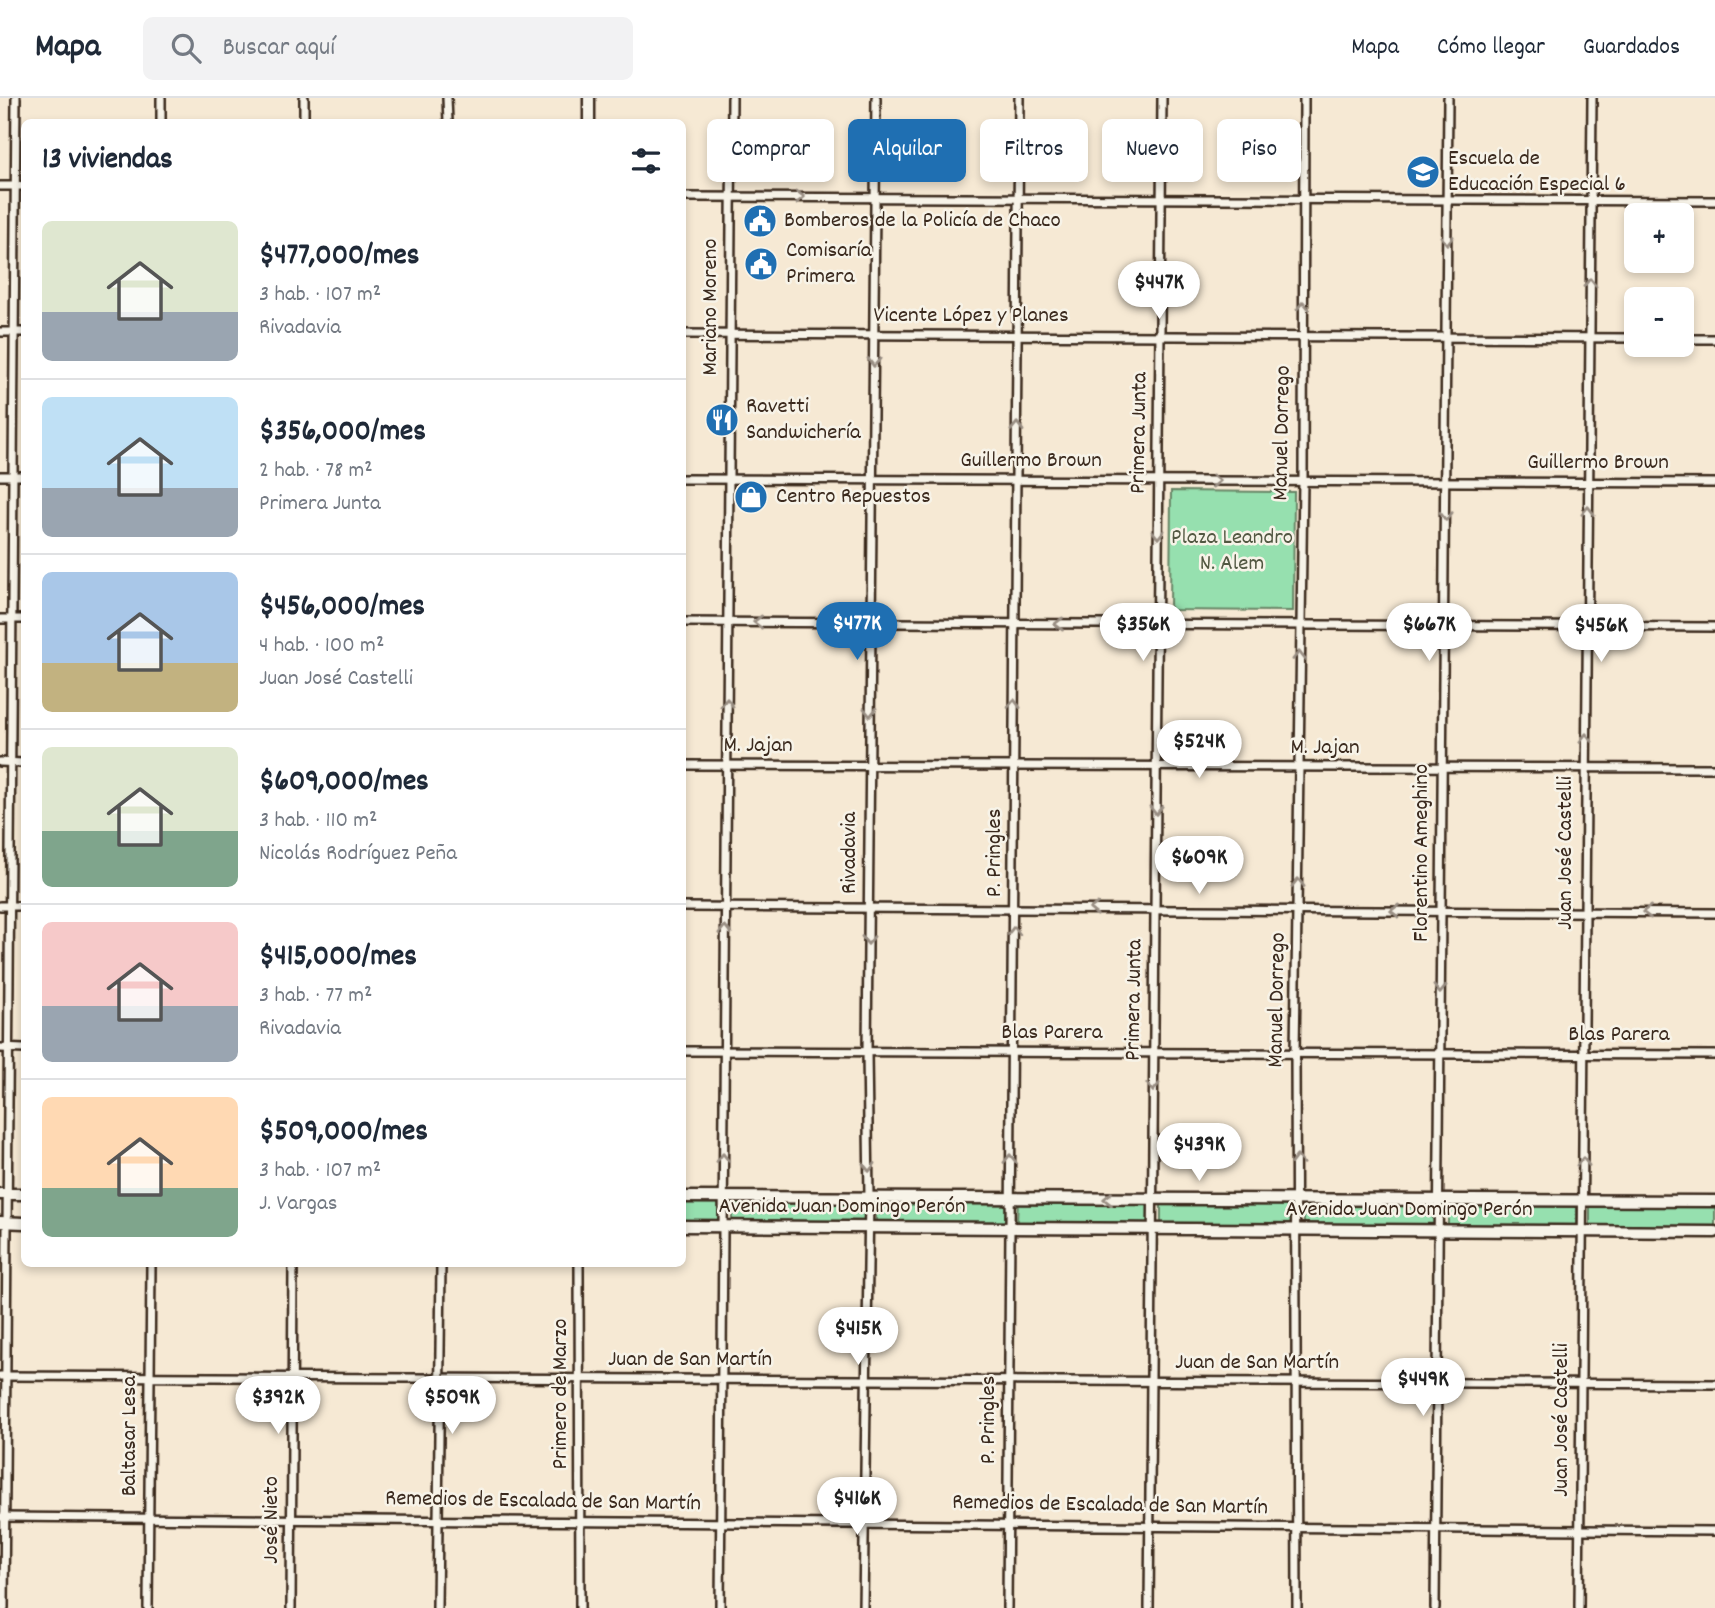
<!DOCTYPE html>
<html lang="es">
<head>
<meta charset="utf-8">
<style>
  :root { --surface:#fff; --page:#f2f2f3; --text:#1f2937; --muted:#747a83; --line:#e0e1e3; --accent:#1f6fb2 }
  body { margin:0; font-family:Dekko,sans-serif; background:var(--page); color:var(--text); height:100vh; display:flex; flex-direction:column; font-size:26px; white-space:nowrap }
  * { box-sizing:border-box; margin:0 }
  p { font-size:23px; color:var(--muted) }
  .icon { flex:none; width:38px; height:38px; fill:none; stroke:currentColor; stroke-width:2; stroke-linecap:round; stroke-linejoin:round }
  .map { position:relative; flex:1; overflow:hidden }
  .sheet { position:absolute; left:21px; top:21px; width:665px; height:1148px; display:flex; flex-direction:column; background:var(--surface); border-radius:10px; box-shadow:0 4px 10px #0003 }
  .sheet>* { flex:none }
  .top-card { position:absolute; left:707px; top:21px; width:665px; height:63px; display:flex; gap:14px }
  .tools { position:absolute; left:1624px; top:105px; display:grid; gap:14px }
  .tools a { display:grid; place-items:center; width:70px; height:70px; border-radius:10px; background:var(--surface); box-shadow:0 4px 10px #0003; font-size:35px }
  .price { position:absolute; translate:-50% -60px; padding:0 16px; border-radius:24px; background:#fff; color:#222; font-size:23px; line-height:46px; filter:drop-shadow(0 2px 4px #0008) }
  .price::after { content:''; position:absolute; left:50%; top:42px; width:21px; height:16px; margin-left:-10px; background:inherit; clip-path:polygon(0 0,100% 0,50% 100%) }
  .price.active { background:var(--accent); color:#fff }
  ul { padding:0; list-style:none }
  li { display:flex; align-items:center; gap:21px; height:175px; padding:0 21px }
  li+li { border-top:2px solid var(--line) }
  li span { display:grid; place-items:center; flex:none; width:196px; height:140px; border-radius:10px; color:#555 }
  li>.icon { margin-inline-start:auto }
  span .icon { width:84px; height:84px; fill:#fffc; stroke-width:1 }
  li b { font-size:30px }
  h2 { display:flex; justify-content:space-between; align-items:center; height:84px; padding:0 21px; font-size:30px }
  .pill { padding:0 24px; border-radius:10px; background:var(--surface); box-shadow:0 4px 10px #0003; font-size:24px; line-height:63px }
  .pill.active { background:var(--accent); color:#fff }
  header { display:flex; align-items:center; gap:42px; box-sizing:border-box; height:98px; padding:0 35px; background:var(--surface); border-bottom:2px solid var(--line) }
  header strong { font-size:33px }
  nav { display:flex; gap:38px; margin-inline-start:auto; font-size:24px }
  .search { width:490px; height:63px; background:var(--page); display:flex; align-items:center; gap:18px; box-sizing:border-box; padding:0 24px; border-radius:10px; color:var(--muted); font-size:26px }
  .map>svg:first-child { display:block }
</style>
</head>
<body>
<header>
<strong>Mapa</strong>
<div class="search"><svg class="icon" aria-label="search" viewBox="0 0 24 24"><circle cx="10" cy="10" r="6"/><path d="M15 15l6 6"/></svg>Buscar aquí</div>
<nav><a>Mapa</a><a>Cómo llegar</a><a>Guardados</a></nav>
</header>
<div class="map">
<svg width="1715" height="1510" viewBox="0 0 1715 1510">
  <rect width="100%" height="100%" fill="#f6e9d4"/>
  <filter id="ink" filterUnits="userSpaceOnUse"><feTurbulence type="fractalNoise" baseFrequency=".0143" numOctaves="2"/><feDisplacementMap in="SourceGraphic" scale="14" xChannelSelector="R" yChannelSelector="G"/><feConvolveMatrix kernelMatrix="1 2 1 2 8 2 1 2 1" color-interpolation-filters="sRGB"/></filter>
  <g filter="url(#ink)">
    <g fill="#96e0af" stroke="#688566" stroke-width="2">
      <path d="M 1171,393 L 1294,394 L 1293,513 L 1170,512 Z"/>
      <path d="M 732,1102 L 865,1103 L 865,1124 L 732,1124 Z"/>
      <path d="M 683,1103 L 721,1103 L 720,1124 L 683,1123 Z"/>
      <path d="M 876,1103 L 1007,1104 L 1007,1125 L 876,1124 Z"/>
      <path d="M 1018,1103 L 1150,1104 L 1150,1125 L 1017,1124 Z"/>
      <path d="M 1292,1106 L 1292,1126 L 1161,1126 L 1161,1107 Z"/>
      <path d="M 1304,1107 L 1435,1107 L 1435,1126 L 1304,1127 Z"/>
      <path d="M 1448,1108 L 1577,1108 L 1576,1128 L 1448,1127 Z"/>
      <path d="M 1715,1108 L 1715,1128 L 1590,1129 L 1590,1109 Z"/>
    </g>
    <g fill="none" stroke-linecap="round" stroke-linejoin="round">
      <defs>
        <g id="street">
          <path d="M 304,0 L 304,24"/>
          <path d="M 447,0 L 448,24"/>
          <path d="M 161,24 L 161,0"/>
          <path d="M 0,88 L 24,88"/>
          <path d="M 682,99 L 1715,103"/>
          <path d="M 0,234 L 24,234"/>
          <path d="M 682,236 L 1636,240"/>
          <path d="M 1682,241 L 1715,241"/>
          <path d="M 0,378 L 24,378"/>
          <path d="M 682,381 L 1715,385"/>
          <path d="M 0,521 L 24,521"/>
          <path d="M 682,524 L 1715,529"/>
          <path d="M 0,664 L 24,665"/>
          <path d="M 682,667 L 1715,670"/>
          <path d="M 0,808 L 24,808"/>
          <path d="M 682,809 L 1715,815"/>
          <path d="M 0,950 L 24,951"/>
          <path d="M 682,953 L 1715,957"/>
          <path d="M 579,1166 L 580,1510"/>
          <path d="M 0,1278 L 1715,1286"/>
          <path d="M 0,1419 L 1715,1433"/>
          <path d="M 4,1510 L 16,0"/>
          <path d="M 148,1510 L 151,1166"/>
          <path d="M 291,1510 L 293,1166"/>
          <path d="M 437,1510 L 441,1166"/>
          <path d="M 720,1510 L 732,0"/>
          <path d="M 863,1510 L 869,1099 L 867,954 L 876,0"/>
          <path d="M 1007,1510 L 1019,0"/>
          <path d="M 1149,1510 L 1162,0"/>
          <path d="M 1297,1510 L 1295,955 L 1303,383 L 1304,0"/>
          <path d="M 1435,1510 L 1448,0"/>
          <path d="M 1579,1510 L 1592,0"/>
        </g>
        <g id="secondary">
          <path d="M 589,24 L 589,0"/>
          <path d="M 0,1096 L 24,1096"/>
          <path d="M 682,1099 L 1715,1103"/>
          <path d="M 0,1124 L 24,1125"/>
          <path d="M 682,1128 L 1715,1134"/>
        </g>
      </defs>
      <use href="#street" stroke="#3b2a1e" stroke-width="12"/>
      <use href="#secondary" stroke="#3b2a1e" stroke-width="15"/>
      <use href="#street" stroke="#f7f3e8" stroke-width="7"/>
      <use href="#secondary" stroke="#f7f3e8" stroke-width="10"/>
    </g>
    <defs><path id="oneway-chevron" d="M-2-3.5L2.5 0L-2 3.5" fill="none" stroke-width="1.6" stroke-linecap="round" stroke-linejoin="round" transform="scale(1.75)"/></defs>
    <g stroke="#998e83">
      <use href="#oneway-chevron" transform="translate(800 99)"/>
      <use href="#oneway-chevron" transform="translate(1447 142) rotate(90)"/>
      <use href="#oneway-chevron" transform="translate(1590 185) rotate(-90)"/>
      <use href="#oneway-chevron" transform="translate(1303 208) rotate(-90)"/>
      <use href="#oneway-chevron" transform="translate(874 264) rotate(91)"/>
      <use href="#oneway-chevron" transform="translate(1017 329) rotate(-89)"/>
      <use href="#oneway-chevron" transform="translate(1216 383)"/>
      <use href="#oneway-chevron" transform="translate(1588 413) rotate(-90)"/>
      <use href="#oneway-chevron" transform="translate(1446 418) rotate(91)"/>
      <use href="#oneway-chevron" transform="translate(1158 436) rotate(90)"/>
      <use href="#oneway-chevron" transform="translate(758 524) rotate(-180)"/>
      <use href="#oneway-chevron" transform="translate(1059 526) rotate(-180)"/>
      <use href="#oneway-chevron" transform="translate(1299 558) rotate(-90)"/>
      <use href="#oneway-chevron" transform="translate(727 605) rotate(-90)"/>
      <use href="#oneway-chevron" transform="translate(1014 606) rotate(-89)"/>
      <use href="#oneway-chevron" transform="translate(870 614) rotate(90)"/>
      <use href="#oneway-chevron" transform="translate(1586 640) rotate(-90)"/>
      <use href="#oneway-chevron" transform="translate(1156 712) rotate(90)"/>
      <use href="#oneway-chevron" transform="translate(1298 785) rotate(-90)"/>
      <use href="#oneway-chevron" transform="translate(1094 811) rotate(-179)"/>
      <use href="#oneway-chevron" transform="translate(1395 813) rotate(-180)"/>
      <use href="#oneway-chevron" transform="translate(1647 814) rotate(-180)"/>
      <use href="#oneway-chevron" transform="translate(725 832) rotate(-89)"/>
      <use href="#oneway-chevron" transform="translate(1014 833) rotate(-89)"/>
      <use href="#oneway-chevron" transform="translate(868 842) rotate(90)"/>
      <use href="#oneway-chevron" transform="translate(1440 891) rotate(90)"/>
      <use href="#oneway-chevron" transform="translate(1153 989) rotate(90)"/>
      <use href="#oneway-chevron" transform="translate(723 1060) rotate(-90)"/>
      <use href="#oneway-chevron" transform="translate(1010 1061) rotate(-90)"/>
      <use href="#oneway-chevron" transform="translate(1297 1062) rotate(-91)"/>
      <use href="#oneway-chevron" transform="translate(1583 1064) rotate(-90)"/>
      <use href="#oneway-chevron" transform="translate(869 1069) rotate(89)"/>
      <use href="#oneway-chevron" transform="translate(1108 1101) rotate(-180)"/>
    </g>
  </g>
  <defs>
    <symbol id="school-disc" viewBox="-11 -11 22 22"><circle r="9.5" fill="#1f6fb2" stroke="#f7f3e8"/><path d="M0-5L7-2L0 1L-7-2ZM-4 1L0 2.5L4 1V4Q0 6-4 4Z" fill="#fff"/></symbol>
    <symbol id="civic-disc" viewBox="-11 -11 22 22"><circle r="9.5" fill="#1f6fb2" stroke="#f7f3e8"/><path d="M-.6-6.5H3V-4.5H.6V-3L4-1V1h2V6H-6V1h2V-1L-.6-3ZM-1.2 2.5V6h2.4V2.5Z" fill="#fff"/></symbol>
    <symbol id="restaurant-disc" viewBox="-11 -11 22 22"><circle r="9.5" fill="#1f6fb2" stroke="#f7f3e8"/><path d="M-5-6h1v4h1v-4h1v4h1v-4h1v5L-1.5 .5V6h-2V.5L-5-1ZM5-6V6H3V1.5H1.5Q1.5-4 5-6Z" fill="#fff"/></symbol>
    <symbol id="shop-disc" viewBox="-11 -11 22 22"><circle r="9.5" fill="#1f6fb2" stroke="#f7f3e8"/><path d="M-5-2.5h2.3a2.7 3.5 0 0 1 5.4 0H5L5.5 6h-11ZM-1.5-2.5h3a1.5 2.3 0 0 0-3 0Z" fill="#fff"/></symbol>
  </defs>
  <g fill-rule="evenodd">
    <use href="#school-disc" x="1404" y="55" width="38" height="38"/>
    <use href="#civic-disc" x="741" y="104" width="38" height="38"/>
    <use href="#civic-disc" x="742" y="147" width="38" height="38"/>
    <use href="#restaurant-disc" x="703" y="303" width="38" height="38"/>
    <use href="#shop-disc" x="732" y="380" width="38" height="38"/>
  </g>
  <g text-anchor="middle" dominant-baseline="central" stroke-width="5" stroke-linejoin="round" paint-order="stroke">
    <g font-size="23" fill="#3b2a1e" stroke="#f7f3e8" text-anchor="start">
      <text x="1448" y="61">Escuela de<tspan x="1448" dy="26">Educación Especial 6</tspan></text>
      <text x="784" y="123">Bomberos de la Policía de Chaco</text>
      <text x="786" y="153">Comisaría<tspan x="786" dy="26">Primera</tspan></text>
      <text x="746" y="309">Ravetti<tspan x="746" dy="26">Sandwichería</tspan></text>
      <text x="776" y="399">Centro Repuestos</text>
    </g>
    <g font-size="23" fill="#3b2a1e" stroke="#f7f3e8">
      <text transform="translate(711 209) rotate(-90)">Mariano Moreno</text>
      <text x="971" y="218">Vicente López y Planes</text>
      <text transform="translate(1140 335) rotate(-89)">Primera Junta</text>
      <text transform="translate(1283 335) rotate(-89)">Manuel Dorrego</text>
      <text x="1031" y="363">Guillermo Brown</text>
      <text x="1598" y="365">Guillermo Brown</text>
      <text x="758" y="648">M. Jajan</text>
      <text x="1325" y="650">M. Jajan</text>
      <text transform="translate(850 755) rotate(-90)">Rivadavia</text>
      <text transform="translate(995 755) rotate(-90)">P. Pringles</text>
      <text transform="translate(1422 755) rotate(-90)">Florentino Ameghino</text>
      <text transform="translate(1566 755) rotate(-90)">Juan José Castelli</text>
      <text transform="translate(1135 902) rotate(-89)">Primera Junta</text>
      <text transform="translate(1278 902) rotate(-89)">Manuel Dorrego</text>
      <text x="1052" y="935">Blas Parera</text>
      <text x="1619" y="937">Blas Parera</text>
      <text x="842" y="1109">Avenida Juan Domingo Perón</text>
      <text x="1409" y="1112">Avenida Juan Domingo Perón</text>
      <text x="690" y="1262">Juan de San Martín</text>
      <text x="1257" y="1265">Juan de San Martín</text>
      <text transform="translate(561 1296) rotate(-90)">Primero de Marzo</text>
      <text transform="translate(989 1322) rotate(-90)">P. Pringles</text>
      <text transform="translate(1562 1322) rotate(-90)">Juan José Castelli</text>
      <text transform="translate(130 1338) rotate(-90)">Baltasar Lesa</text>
      <text transform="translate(543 1404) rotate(1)">Remedios de Escalada de San Martín</text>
      <text transform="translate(1110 1408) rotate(1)">Remedios de Escalada de San Martín</text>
      <text transform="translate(272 1422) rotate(-90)">José Nieto</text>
    </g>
    <g font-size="23" fill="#525842" stroke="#f7f3e8">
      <text x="1232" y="440">Plaza Leandro<tspan x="1232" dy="26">N. Alem</tspan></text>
    </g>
  </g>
</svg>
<div class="tools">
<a>+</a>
<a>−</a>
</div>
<b class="price" style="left:1159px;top:223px">$447K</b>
<b class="price active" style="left:857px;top:564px">$477K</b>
<b class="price" style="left:1143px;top:565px">$356K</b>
<b class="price" style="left:1429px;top:565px">$667K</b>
<b class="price" style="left:1601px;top:566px">$456K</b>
<b class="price" style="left:1199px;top:682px">$524K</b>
<b class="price" style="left:1199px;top:798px">$609K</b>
<b class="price" style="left:1199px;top:1085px">$439K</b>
<b class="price" style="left:858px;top:1269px">$415K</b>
<b class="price" style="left:1423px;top:1320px">$449K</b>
<b class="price" style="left:278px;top:1338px">$392K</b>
<b class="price" style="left:452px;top:1338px">$509K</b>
<b class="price" style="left:857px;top:1439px">$416K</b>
<div class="top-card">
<a class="pill">Comprar</a>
<a class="pill active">Alquilar</a>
<a class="pill">Filtros</a>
<a class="pill">Nuevo</a>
<a class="pill">Piso</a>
</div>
<section class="sheet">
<h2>13 viviendas<svg class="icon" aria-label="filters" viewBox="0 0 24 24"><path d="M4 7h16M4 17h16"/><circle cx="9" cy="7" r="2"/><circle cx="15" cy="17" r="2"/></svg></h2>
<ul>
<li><span style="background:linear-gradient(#dfe7d0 65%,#9aa5b1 0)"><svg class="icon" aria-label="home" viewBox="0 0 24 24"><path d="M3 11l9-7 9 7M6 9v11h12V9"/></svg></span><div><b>$477,000/mes</b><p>3 hab. · 107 m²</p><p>Rivadavia</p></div></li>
<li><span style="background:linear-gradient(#bfe0f5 65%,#9aa5b1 0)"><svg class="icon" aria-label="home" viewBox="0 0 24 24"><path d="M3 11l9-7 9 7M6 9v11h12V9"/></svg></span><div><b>$356,000/mes</b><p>2 hab. · 78 m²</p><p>Primera Junta</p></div></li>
<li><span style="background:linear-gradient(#a9c7e8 65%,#c2b280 0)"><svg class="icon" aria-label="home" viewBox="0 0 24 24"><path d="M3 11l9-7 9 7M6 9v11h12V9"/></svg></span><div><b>$456,000/mes</b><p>4 hab. · 100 m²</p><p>Juan José Castelli</p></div></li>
<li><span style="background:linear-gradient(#dfe7d0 60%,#7fa58c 0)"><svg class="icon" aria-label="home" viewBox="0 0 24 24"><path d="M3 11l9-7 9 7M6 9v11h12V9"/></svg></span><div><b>$609,000/mes</b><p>3 hab. · 110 m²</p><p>Nicolás Rodríguez Peña</p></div></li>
<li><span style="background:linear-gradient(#f6c9c9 60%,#9aa5b1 0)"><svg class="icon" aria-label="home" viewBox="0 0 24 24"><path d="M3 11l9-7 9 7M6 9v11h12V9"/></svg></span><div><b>$415,000/mes</b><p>3 hab. · 77 m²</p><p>Rivadavia</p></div></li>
<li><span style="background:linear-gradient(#ffd9b3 65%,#7fa58c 0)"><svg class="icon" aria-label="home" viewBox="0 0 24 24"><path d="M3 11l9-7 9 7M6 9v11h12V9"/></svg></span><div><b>$509,000/mes</b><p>3 hab. · 107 m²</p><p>J. Vargas</p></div></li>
</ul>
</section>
</div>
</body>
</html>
